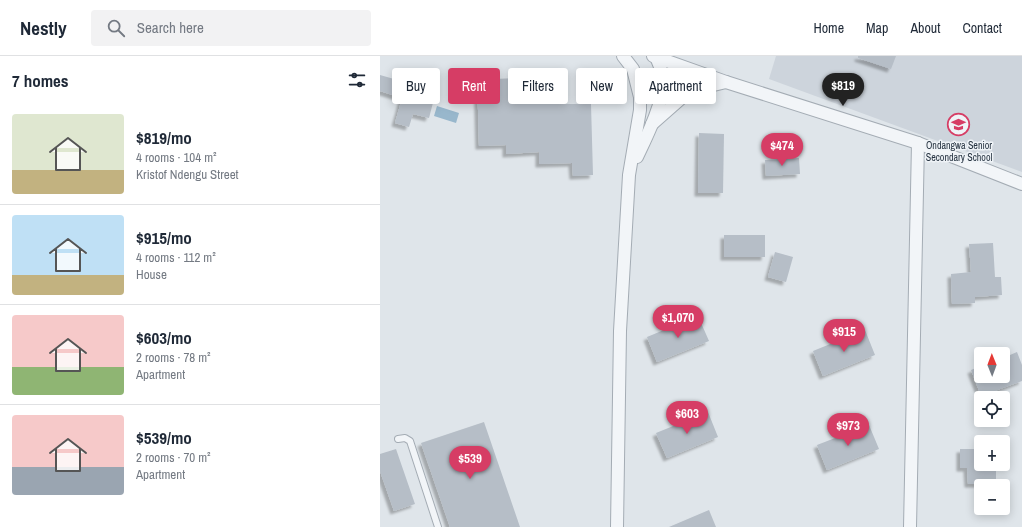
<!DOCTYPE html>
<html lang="en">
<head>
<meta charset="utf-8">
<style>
  :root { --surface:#fff; --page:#f2f2f3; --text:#1f2937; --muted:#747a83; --line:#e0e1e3; --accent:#d63d65 }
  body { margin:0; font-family:"Archivo Narrow",sans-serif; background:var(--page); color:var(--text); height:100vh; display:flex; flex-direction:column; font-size:15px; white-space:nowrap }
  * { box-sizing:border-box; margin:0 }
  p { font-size:13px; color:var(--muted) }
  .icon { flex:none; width:22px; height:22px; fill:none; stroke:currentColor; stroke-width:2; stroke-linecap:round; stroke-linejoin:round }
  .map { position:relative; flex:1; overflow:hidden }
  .sheet { display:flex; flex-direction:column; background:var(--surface); width:380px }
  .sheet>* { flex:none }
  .banner { position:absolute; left:12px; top:12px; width:380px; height:36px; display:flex; gap:8px }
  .needle { width:26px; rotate:359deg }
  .controls { position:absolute; left:594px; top:291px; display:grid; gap:8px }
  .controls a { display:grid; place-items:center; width:36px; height:36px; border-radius:4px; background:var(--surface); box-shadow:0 2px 10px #0003; font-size:20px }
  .price { position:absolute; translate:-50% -34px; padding:0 9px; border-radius:14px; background:var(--accent); color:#fff; font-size:13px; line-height:26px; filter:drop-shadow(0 1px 2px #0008) }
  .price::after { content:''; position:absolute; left:50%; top:24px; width:12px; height:9px; margin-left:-6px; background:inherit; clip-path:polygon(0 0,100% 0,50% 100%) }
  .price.on { background:#222; color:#fff }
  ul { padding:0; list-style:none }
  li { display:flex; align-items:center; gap:12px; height:100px; padding:0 12px }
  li+li { border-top:1px solid var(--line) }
  li span { display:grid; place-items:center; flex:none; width:112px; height:80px; border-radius:4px; color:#555 }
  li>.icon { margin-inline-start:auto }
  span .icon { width:48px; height:48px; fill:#fffc; stroke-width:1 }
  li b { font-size:17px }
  h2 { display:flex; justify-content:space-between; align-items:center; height:48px; padding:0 12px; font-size:17px }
  .tag { padding:0 14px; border-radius:4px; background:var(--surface); box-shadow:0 2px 10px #0003; font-size:14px; line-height:36px }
  .tag.on { background:var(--accent); color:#fff }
  header { display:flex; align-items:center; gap:24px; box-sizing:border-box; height:56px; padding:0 20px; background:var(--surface); border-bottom:1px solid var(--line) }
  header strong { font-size:19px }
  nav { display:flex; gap:22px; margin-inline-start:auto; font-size:14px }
  .search { width:280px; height:36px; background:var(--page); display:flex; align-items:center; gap:10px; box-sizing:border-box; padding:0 14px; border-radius:4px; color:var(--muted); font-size:15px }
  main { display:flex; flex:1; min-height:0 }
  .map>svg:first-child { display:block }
</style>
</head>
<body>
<header>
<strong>Nestly</strong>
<div class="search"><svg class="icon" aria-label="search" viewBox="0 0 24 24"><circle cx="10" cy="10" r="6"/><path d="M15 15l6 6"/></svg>Search here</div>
<nav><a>Home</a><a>Map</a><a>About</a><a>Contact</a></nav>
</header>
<main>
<section class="sheet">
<h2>7 homes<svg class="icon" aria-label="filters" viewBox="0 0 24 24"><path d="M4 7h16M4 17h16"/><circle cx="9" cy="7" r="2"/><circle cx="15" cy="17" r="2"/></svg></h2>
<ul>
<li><span style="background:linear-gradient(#dfe7d0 70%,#c2b280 0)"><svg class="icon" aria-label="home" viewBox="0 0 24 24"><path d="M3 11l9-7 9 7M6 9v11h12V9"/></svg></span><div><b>$819/mo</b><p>4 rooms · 104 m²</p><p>Kristof Ndengu Street</p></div></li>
<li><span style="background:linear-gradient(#bfe0f5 75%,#c2b280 0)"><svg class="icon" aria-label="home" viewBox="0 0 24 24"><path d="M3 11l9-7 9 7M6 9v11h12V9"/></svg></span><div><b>$915/mo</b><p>4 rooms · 112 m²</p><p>House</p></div></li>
<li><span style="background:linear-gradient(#f6c9c9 65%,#8fb573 0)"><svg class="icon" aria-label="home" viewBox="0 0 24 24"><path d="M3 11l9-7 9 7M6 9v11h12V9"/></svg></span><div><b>$603/mo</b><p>2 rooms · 78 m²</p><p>Apartment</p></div></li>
<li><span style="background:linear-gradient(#f6c9c9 65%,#9aa5b1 0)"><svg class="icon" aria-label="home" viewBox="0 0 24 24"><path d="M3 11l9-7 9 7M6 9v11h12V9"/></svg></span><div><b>$539/mo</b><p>2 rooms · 70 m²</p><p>Apartment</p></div></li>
</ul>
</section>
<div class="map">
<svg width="642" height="471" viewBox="0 0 642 471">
  <defs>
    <filter id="shadow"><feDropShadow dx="-3.5" dy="3.5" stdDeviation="1" flood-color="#0004"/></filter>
  </defs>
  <rect width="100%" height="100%" fill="#dfe5ea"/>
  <path fill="#cdd4dc" d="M 396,0 L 642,0 L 642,116 L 389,23 Z"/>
  <path fill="#98b7cc" d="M 57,50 L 79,57 L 76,67 L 54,60 Z"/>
  <g fill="#b6bec7" filter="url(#shadow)">
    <path d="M 478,0 L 516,0 L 511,13 L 478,2 Z"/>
    <path d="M 113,17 L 114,23 L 141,22 L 142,38 L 177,37 L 178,48 L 211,48 L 213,119 L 193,120 L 192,107 L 159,108 L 159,96 L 126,98 L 126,89 L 99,90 L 97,18 Z"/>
    <path d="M 0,19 L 56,35 L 49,62 L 33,58 L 29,71 L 15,67 L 22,42 L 0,35 Z"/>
    <path d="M 319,77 L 344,78 L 343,137 L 318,137 Z"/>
    <path d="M 419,102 L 420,118 L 386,120 L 385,104 Z"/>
    <rect x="344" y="179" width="41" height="22"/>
    <path d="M 613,187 L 615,221 L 621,221 L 622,239 L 595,241 L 595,247 L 572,248 L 571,218 L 591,216 L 589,188 Z"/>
    <path d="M 395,196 L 413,201 L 406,226 L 388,221 Z"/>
    <path d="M 318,260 L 329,285 L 277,306 L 267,281 Z"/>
    <path d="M 485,274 L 495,299 L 443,320 L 433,295 Z"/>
    <path d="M 637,296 L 642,309 L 642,325 L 601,340 L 591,314 L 601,310 L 601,320 L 623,320 L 623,302 Z"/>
    <path d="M 328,356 L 338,381 L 287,402 L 276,377 Z"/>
    <path d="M 104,366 L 140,471 L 70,471 L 41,387 Z"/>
    <path d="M 489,369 L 499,393 L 447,414 L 437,389 Z"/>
    <path d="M 16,393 L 35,448 L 14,455 L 0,415 L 0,398 Z"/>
    <path d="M 580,393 L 601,393 L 601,408 L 616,408 L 616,428 L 588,428 L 587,412 L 580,412 Z"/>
    <path d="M 329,454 L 336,471 L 289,471 Z"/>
  </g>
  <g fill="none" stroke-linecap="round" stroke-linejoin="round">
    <defs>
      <path id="service" d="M 18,383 L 25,382 L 30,385 L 58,471"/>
      <g id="minor">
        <path d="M 273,0 L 346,26 L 538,87 L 642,128"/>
        <path d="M 272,68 L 306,38 L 317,33 L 346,26"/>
        <path d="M 257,101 C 266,82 284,46 283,25 C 283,16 279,8 276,1"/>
        <path d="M 237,471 L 240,275 L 249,119 L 260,54 L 260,41 L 253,13 L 243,0"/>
        <path d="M 530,471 L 538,87"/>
      </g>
    </defs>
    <use href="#service" stroke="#a4acb4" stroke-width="8"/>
    <use href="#minor" stroke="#a4acb4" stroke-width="14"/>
    <use href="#service" stroke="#f2f5f8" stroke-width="6"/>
    <use href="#minor" stroke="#f2f5f8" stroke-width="12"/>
  </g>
  <defs>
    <symbol id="school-ring" viewBox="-11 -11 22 22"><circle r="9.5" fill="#eff3f7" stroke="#d63d65" stroke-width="1.5"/><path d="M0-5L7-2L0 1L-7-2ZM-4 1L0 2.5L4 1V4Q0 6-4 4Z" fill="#d63d65"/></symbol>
  </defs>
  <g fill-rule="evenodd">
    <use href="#school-ring" x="566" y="56" width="25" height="25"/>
  </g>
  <g text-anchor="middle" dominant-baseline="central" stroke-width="3" stroke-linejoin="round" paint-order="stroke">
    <g font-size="10" fill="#273442" stroke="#eff3f7">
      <text x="579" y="89">Ondangwa Senior<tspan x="579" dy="12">Secondary School</tspan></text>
    </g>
  </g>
</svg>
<div class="controls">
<a><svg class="needle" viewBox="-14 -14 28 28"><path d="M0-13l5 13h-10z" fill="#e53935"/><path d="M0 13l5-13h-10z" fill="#747a83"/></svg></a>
<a><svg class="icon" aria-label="locate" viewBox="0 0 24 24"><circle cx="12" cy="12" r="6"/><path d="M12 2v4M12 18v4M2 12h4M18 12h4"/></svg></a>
<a>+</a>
<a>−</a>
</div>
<b class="price on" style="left:463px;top:51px">$819</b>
<b class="price" style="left:402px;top:111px">$474</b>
<b class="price" style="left:298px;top:283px">$1,070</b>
<b class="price" style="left:464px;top:297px">$915</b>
<b class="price" style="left:307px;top:379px">$603</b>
<b class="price" style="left:468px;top:391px">$973</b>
<b class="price" style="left:90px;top:424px">$539</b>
<div class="banner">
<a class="tag">Buy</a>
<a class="tag on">Rent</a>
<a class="tag">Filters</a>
<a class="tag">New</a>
<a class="tag">Apartment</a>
</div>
</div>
</main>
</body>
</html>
